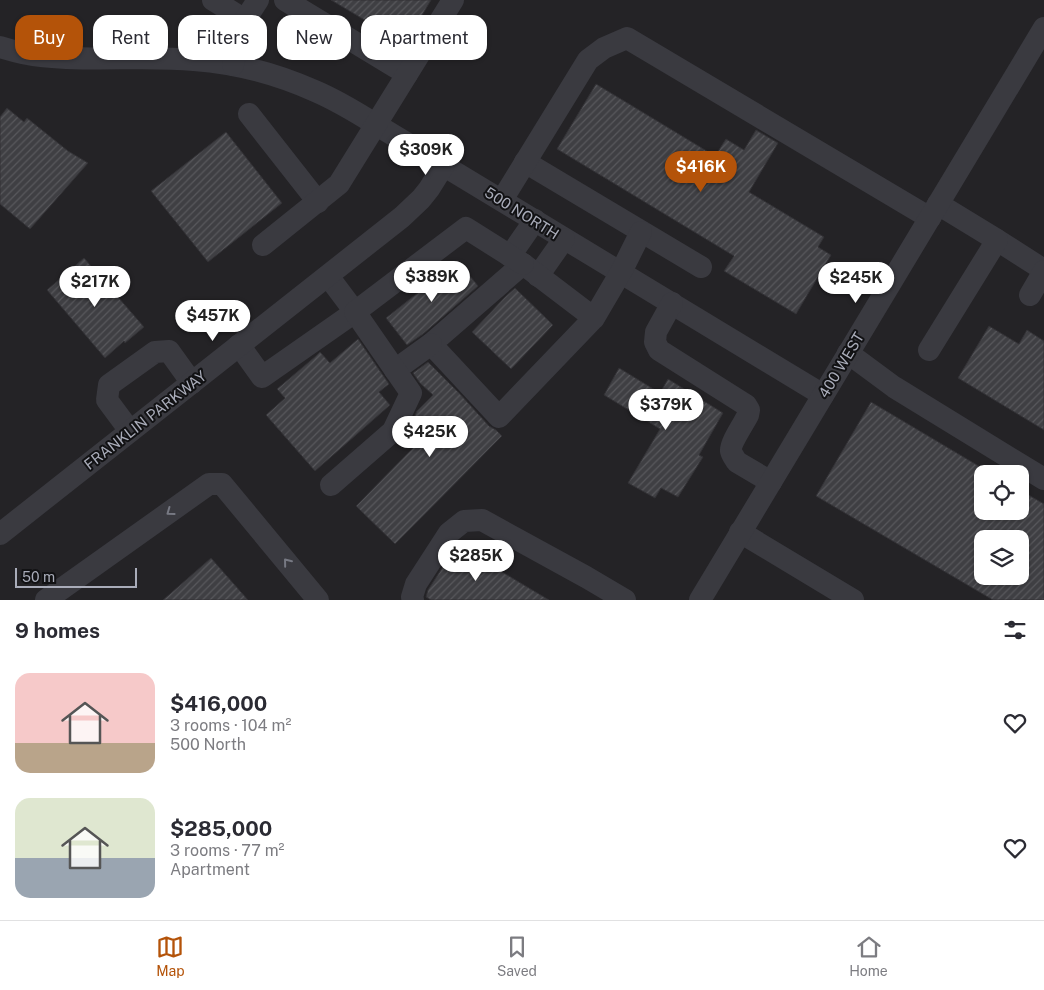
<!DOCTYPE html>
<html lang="en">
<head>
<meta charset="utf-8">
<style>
  :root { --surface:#fff; --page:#f2f2f3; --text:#2b2b33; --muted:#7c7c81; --line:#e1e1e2; --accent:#b45309 }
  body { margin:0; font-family:"Public Sans",sans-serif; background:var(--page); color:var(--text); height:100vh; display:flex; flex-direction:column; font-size:19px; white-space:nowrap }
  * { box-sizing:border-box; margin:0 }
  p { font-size:16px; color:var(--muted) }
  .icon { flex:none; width:28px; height:28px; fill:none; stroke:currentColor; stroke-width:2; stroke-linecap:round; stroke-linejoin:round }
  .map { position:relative; height:600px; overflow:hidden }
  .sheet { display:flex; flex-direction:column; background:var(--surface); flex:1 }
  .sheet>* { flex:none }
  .guide { position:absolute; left:15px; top:15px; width:500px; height:45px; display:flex; gap:10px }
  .controls { position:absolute; left:974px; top:465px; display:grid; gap:10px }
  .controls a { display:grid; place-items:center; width:55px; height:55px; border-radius:10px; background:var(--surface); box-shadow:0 1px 4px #0004; font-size:25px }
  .scale { position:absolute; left:15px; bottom:12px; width:122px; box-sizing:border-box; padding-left:5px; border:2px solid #a9acb9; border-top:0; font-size:14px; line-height:18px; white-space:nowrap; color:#a9acb9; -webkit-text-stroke:4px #121214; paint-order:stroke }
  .price { position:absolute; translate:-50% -42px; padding:0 11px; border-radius:18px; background:#fff; color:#222; font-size:16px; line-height:32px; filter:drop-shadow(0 1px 2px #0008) }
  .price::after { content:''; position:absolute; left:50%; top:30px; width:15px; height:11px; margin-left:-8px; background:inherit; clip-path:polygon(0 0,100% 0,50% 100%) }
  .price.active { background:var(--accent); color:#fff }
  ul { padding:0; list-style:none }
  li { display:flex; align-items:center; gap:15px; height:125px; padding:0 15px }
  li span { display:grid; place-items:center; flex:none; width:140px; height:100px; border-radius:15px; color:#555 }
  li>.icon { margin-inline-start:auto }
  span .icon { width:60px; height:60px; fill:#fffc; stroke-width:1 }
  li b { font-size:21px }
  h2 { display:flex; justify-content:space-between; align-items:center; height:60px; padding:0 15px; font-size:21px }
  .tag { padding:0 18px; border-radius:15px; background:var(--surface); box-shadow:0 1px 4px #0004; font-size:18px; line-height:45px }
  .tag.active { background:var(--accent); color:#fff }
  .tab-bar { display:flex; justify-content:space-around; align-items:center; height:70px; border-top:1px solid var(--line); background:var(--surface); font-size:14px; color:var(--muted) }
  .tab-bar a { display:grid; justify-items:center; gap:2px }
  .tab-bar .active { color:var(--accent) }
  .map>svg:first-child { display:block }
</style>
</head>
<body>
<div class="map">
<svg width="1044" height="600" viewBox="0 0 1044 600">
  <defs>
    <pattern id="building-hatch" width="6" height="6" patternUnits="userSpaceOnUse" patternTransform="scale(1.25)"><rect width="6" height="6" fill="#3f3f43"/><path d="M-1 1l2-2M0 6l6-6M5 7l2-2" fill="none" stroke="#58585c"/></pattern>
  </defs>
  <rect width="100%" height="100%" fill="#171719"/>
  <path fill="#242326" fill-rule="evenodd" d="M 0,0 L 1044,0 L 1044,600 L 0,600 ZM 982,474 L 1020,474 L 1020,511 L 982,511 ZM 982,539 L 1020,539 L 1020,576 L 982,576 Z"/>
  <g fill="url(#building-hatch)" stroke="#323135" fill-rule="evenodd">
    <path d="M 331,0 L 431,0 L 405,44 Z"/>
    <path d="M 596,84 L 715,156 L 726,139 L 744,150 L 756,130 L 778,143 L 749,192 L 824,237 L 818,247 L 831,255 L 796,314 L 724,271 L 734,256 L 557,149 Z"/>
    <path d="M 7,108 L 24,122 L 27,118 L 68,151 L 88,163 L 30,229 L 0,204 L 0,117 Z"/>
    <path d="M 226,132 L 282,203 L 208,262 L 151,191 Z"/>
    <path d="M 84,258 L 144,327 L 125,343 L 124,341 L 105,358 L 47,290 Z"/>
    <path d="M 458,261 L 478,286 L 423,334 L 407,345 L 386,318 Z"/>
    <path d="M 515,288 L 553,325 L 511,369 L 472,332 L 505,297 Z"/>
    <path d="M 989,326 L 1019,344 L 1027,330 L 1044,341 L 1044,430 L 958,378 Z"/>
    <path d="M 358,339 L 389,384 L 379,392 L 390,405 L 315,471 L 266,415 L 285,398 L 277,389 L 316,356 L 320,352 L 330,363 Z"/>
    <path d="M 428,362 L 459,393 L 489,426 L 496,430 L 502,436 L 395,544 L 356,506 L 418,443 L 417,443 L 426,433 L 413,420 L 417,411 L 433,395 L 420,383 L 413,373 Z"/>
    <path d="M 619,368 L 660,393 L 668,379 L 723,413 L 699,455 L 703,457 L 678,497 L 661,488 L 655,498 L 628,483 L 660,429 L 604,395 Z"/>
    <path d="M 871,402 L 982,468 L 982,511 L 1020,511 L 1020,490 L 1044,504 L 1044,600 L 993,600 L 816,496 ZM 982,539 L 1020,539 L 1020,576 L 982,576 Z"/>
    <path d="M 457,545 L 549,600 L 431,600 L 426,597 L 428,590 Z"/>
    <path d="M 211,558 L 248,600 L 163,600 Z"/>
  </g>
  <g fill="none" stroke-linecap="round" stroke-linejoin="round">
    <g stroke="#3a3a40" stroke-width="22">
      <path d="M 213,0 L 245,20"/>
      <path d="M 285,0 L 407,74"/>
      <path d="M 0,47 C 13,51 27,55 41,56 C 92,62 143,55 194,60 C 235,63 277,74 315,91 C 336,100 356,112 375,124 L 823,395"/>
      <path d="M 233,65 L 238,41 L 245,20 L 258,0"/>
      <path d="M 249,114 L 318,202"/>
      <path d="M 525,162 L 701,267"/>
      <path d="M 502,200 L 588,60 L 604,48 L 627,38 L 930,218"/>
      <path d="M 997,240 L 1044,270"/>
      <path d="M 263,245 L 339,184 L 453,0"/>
      <path d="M 510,256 L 535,220"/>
      <path d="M 538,276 L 564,239"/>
      <path d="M 1030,295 L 1044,271"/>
      <path d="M 672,303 L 656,332 L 655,342 L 659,350 L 746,405 L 749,410 L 748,415 C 744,423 730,443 731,451 C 732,455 735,459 737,462 L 771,482"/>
      <path d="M 594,318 L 523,264 L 431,344 L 499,417 L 594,318 L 621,272 L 641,232"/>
      <path d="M 239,345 L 262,377 L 355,312 L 328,276"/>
      <path d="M 929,350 L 997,240 L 938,204"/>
      <path d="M 848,353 L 894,387 L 1044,479"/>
      <path d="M 395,370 L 431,344"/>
      <path d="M 130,431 L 107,400 L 109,385 L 155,352 L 169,351 L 192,383"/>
      <path d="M 331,485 L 393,431 L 411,393 L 355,312 L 466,228 L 523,264"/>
      <path d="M 740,532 L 853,600"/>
      <path d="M 0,534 L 402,217 L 421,199 L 429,189 L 444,165"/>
      <path d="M 46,600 L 209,484 L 222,484 L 318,600"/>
      <path d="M 413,600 L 412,597 L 416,584 L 449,533 L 464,521 L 482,520 L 586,577 L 625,600"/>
      <path d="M 700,600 L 1044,28"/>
    </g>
  </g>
  <defs><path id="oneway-chevron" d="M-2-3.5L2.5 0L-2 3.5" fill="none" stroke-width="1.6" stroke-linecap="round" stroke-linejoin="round" transform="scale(1.25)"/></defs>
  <g stroke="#777983">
    <use href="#oneway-chevron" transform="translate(170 512) rotate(144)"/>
    <use href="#oneway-chevron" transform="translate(287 562) rotate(-129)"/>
  </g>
  <g text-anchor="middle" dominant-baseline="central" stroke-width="4" stroke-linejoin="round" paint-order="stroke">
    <g font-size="15" fill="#a9acb9" stroke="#121214">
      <text transform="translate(522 213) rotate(32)">500 NORTH</text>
      <text transform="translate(841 365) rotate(-59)">400 WEST</text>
      <text transform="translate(145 420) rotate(-38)">FRANKLIN PARKWAY</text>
    </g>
  </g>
</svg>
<div class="controls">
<a><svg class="icon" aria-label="locate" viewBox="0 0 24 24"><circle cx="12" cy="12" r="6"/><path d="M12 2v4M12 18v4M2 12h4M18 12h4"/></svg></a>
<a><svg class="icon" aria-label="layers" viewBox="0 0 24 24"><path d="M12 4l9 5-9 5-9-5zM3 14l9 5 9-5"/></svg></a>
</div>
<div class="scale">50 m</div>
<b class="price" style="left:426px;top:176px">$309K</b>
<b class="price active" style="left:701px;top:193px">$416K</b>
<b class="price" style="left:432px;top:303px">$389K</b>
<b class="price" style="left:856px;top:304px">$245K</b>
<b class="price" style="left:95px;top:308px">$217K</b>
<b class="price" style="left:213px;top:342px">$457K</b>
<b class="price" style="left:666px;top:431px">$379K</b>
<b class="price" style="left:430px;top:458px">$425K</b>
<b class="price" style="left:476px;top:582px">$285K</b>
<div class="guide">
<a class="tag active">Buy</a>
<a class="tag">Rent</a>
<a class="tag">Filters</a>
<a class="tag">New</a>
<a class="tag">Apartment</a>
</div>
</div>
<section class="sheet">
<h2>9 homes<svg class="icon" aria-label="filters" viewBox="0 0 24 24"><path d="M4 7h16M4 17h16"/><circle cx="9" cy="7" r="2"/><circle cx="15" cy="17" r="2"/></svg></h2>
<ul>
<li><span style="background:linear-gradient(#f6c9c9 70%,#b9a48a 0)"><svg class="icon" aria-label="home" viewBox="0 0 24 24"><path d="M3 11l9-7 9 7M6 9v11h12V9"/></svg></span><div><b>$416,000</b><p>3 rooms · 104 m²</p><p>500 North</p></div><svg class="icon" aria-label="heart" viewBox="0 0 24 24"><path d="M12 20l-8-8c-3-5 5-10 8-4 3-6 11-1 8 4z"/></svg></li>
<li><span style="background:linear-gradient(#dfe7d0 60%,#9aa5b1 0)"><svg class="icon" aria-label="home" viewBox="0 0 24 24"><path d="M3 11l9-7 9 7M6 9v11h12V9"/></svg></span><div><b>$285,000</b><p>3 rooms · 77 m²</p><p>Apartment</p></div><svg class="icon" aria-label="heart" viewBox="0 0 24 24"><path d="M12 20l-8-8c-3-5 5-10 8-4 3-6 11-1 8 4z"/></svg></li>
</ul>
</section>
<nav class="tab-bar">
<a class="active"><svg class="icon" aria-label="map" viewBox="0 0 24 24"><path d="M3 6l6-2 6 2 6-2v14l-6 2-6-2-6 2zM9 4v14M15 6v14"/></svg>Map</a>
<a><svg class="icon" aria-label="saved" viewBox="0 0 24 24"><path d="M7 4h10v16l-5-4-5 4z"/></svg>Saved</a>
<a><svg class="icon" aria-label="home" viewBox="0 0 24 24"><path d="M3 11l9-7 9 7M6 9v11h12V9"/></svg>Home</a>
</nav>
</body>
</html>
